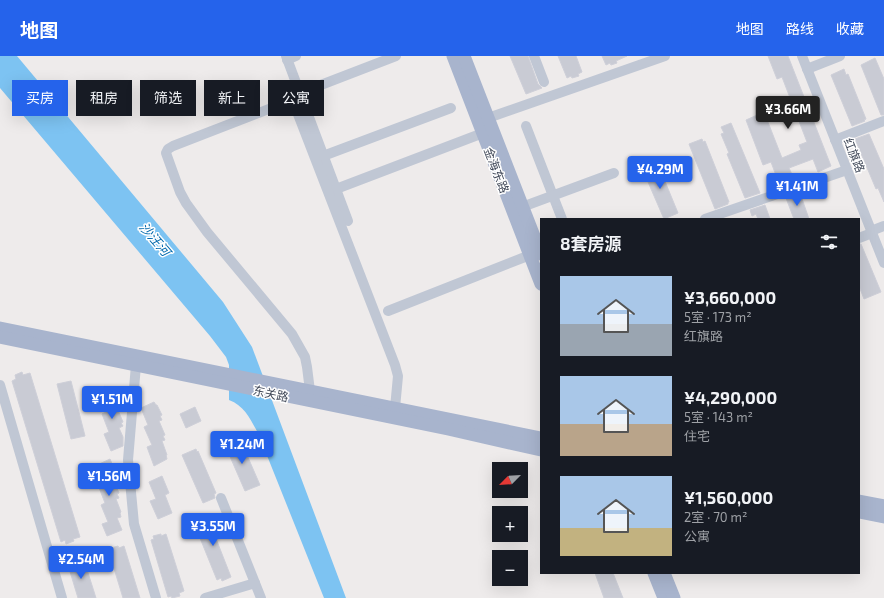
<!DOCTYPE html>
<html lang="zh">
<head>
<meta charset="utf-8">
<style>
  :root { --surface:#171b24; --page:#20242c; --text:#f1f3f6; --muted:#9ea1a6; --accent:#2563eb }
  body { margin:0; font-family:"Exo 2","Noto Sans SC",sans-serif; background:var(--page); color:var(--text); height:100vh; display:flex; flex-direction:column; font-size:15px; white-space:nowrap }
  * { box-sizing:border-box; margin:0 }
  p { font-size:13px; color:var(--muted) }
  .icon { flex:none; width:22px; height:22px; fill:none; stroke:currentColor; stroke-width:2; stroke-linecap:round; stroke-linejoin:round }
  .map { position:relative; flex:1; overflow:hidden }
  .side { position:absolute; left:540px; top:162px; width:320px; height:356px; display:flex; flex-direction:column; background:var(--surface); border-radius:0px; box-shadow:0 4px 16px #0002 }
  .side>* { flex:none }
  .top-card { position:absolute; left:12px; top:24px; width:380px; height:36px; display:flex; gap:8px }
  .needle { width:26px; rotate:246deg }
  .tools { position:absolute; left:492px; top:406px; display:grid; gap:8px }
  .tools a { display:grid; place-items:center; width:36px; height:36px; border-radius:0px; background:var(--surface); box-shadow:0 4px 16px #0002; font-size:20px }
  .price { position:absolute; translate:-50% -34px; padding:0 9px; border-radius:4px; background:var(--accent); color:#fff; font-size:13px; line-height:26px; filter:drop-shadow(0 1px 2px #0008) }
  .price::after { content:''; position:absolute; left:50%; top:24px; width:12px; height:9px; margin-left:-6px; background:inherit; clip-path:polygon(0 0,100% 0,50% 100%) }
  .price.active { background:#222; color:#fff }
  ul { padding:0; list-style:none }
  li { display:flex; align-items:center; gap:12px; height:100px; padding:0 20px }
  li span { display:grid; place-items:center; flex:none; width:112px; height:80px; border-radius:0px; color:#555 }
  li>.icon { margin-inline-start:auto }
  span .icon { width:48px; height:48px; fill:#fffc; stroke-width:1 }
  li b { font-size:17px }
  h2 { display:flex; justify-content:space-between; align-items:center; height:48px; padding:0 20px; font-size:17px }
  .tag { padding:0 14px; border-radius:0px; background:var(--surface); box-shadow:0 4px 16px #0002; font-size:14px; line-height:36px }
  .tag.active { background:var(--accent); color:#fff }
  header { display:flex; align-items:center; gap:24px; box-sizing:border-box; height:56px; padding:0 20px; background:var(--accent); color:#fff }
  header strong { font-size:19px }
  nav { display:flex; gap:22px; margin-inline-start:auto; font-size:14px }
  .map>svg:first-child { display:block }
</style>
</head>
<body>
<header>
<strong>地图</strong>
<nav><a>地图</a><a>路线</a><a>收藏</a></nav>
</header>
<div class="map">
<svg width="884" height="542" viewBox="0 0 884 542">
  <rect width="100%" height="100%" fill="#eeebeb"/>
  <path fill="#7dc3f2" d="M 0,0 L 17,0 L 223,246 L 252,291 L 346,542 L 324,542 L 258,377 C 250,363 245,350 229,344 L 229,309 L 226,301 L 210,280 L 0,32 Z"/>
  <g fill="#c9cbd4" stroke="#cecfd8">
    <path d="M 510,0 L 528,0 L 538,28 L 542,32 L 526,38 Z"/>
    <path d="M 558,0 L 576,0 L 582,16 L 578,18 L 579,20 L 572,22 L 571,20 L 567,22 Z"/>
    <path d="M 602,0 L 627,0 L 616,5 L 617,7 L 611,9 L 610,7 L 606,9 Z"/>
    <path d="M 768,0 L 788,0 L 831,110 L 818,116 L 813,103 L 789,112 L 795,125 L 780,130 L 771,106 L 763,109 L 746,64 L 764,56 L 782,102 L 801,94 L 799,89 L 807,86 L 782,21 L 777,23 Z"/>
    <path d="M 875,2 L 884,23 L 884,59 L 881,59 L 861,9 Z"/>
    <path d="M 844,13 L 846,19 L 848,18 L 866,63 L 864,64 L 865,65 L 852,70 L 831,19 Z"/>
    <path d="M 731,67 L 760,137 L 745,142 L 727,98 L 729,97 L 721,78 L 724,77 L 721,71 Z"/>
    <path d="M 869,78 L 884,113 L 884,146 L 878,132 L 876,133 L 855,83 Z"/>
    <path d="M 702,83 L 703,86 L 705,85 L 729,146 L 728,146 L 728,148 L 715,153 L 689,88 Z"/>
    <path d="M 657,106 L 678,157 L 664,163 L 642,112 Z"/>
    <path d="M 800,137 L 809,163 L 794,163 L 786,142 Z"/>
    <path d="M 765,149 L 770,163 L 758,163 L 756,158 L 752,160 L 750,154 Z"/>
    <path d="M 859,188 L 861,188 L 881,236 L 864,243 L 859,230 Z"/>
    <path d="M 22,316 L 23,319 L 30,317 L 80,481 L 73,483 L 74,485 L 66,488 L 65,484 L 61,486 L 12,325 L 16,323 L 15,319 Z"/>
    <path d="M 71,325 L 85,380 L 71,383 L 57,328 Z"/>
    <path d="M 112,333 L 113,336 L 115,335 L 119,346 L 118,346 L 119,351 L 117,352 L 123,366 L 121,367 L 123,370 L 119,372 L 123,381 L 123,390 L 111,395 L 104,378 L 109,376 L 102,358 L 106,356 L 99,338 Z"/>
    <path d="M 154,346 L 156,349 L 157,349 L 162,359 L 160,360 L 162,364 L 159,365 L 165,379 L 163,380 L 165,384 L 162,385 L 167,399 L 166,399 L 167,403 L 154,410 L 147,391 L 152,389 L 144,371 L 148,369 L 141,352 Z"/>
    <path d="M 195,351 L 201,365 L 186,372 L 180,358 Z"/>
    <path d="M 240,383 L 260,429 L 245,435 L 225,389 Z"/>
    <path d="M 196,393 L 197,396 L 198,395 L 216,437 L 214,438 L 215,442 L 203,447 L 182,399 Z"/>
    <path d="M 110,403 L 116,417 L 114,418 L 116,422 L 113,423 L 119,437 L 117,438 L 119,442 L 116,443 L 121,456 L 120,457 L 121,461 L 117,462 L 122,474 L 107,480 L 102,468 L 108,466 L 101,449 L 105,447 L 98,429 L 102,427 L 95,410 Z"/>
    <path d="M 162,420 L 169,437 L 165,439 L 172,457 L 158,463 L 150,445 L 156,443 L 149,426 Z"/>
    <path d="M 210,458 L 211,461 L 213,461 L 217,470 L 215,470 L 216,474 L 213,475 L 231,521 L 222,525 L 221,522 L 217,524 L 200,482 L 202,481 L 196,465 L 201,463 L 201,462 Z"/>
    <path d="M 161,478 L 161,480 L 166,478 L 184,535 L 179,537 L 180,540 L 172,542 L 171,540 L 168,541 L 151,484 L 154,483 L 153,480 Z"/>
    <path d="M 118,490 L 119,492 L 124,490 L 140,542 L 123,542 L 109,496 L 112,495 L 111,492 Z"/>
    <path d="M 78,503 L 79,505 L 84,504 L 96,542 L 78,542 L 68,509 L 71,508 L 70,505 Z"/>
    <path d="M 595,517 L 613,517 L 623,542 L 604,542 Z"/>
  </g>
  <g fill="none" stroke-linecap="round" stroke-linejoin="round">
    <g stroke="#c0c7d4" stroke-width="10">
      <path d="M 286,0 L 348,165"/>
      <path d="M 534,0 L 544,26"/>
      <path d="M 802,0 L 884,207"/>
      <path d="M 287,4 L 296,0"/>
      <path d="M 807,13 L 840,0"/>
      <path d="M 300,37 L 396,0"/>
      <path d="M 488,62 L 665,0"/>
      <path d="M 526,70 L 562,163"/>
      <path d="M 835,84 L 884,65"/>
      <path d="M 323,100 L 451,52"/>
      <path d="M 336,133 L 483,77"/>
      <path d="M 522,151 L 614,117"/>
      <path d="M 705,163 L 847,114"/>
      <path d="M 871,175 L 884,170"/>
      <path d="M 859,182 L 872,177"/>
      <path d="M 388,255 L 530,199"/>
      <path d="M 136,309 L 128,404 L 134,468 L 156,542"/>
      <path d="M 0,329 L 62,542"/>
      <path d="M 310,335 L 307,311 L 305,301 L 292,278 L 207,176 L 186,147 L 180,136 L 166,97 L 168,93 L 173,90 L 287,46 L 291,45 L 294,48 L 395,309 L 398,320 L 395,352"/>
      <path d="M 221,442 L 261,542"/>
      <path d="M 205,542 L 255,527"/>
    </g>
    <g stroke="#a8b4cd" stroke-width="13">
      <path d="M 453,0 L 541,228"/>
      <path d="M 464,0 L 541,198"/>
      <path d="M 0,272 L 541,382"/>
      <path d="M 0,281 L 448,373 L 541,394"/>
      <path d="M 859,445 L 884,450"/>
      <path d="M 859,456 L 884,461"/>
      <path d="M 654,517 L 664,542"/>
      <path d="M 664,517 L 674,542"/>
    </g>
  </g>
  <g text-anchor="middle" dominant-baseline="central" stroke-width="3" stroke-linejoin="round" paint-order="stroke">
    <g font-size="12" fill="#424a5a" stroke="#fff">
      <text transform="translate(855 99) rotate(68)">红旗路</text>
      <text transform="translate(497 114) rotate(69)">金海东路</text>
      <text transform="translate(271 337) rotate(12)">东关路</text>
    </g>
    <g font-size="13" font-style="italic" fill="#0269ad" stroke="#fff">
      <text transform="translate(155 183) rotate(49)">沙汪河</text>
    </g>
  </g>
</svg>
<div class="tools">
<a><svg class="needle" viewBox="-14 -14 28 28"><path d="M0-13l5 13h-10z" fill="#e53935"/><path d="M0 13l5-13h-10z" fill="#9ea1a6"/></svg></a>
<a>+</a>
<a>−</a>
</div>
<b class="price active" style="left:788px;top:74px">¥3.66M</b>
<b class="price" style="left:660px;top:134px">¥4.29M</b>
<b class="price" style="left:797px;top:151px">¥1.41M</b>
<b class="price" style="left:112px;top:364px">¥1.51M</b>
<b class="price" style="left:242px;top:409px">¥1.24M</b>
<b class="price" style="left:109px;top:441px">¥1.56M</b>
<b class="price" style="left:213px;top:491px">¥3.55M</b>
<b class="price" style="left:81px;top:524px">¥2.54M</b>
<div class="top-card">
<a class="tag active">买房</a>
<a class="tag">租房</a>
<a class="tag">筛选</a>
<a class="tag">新上</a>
<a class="tag">公寓</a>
</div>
<section class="side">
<h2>8套房源<svg class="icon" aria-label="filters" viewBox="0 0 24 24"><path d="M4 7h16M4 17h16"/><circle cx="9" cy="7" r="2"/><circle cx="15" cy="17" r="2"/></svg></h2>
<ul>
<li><span style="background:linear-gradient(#a9c7e8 60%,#9aa5b1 0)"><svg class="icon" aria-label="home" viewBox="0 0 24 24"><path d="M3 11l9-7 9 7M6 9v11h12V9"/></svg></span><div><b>¥3,660,000</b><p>5室 · 173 m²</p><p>红旗路</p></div></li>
<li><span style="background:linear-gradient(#a9c7e8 60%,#b9a48a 0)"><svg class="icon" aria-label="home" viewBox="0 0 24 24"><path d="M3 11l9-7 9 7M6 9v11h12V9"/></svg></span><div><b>¥4,290,000</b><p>5室 · 143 m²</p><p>住宅</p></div></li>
<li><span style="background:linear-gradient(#a9c7e8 65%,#c2b280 0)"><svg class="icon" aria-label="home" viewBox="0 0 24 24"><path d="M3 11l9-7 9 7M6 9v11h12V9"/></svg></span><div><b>¥1,560,000</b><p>2室 · 70 m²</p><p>公寓</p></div></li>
</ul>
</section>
</div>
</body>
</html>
